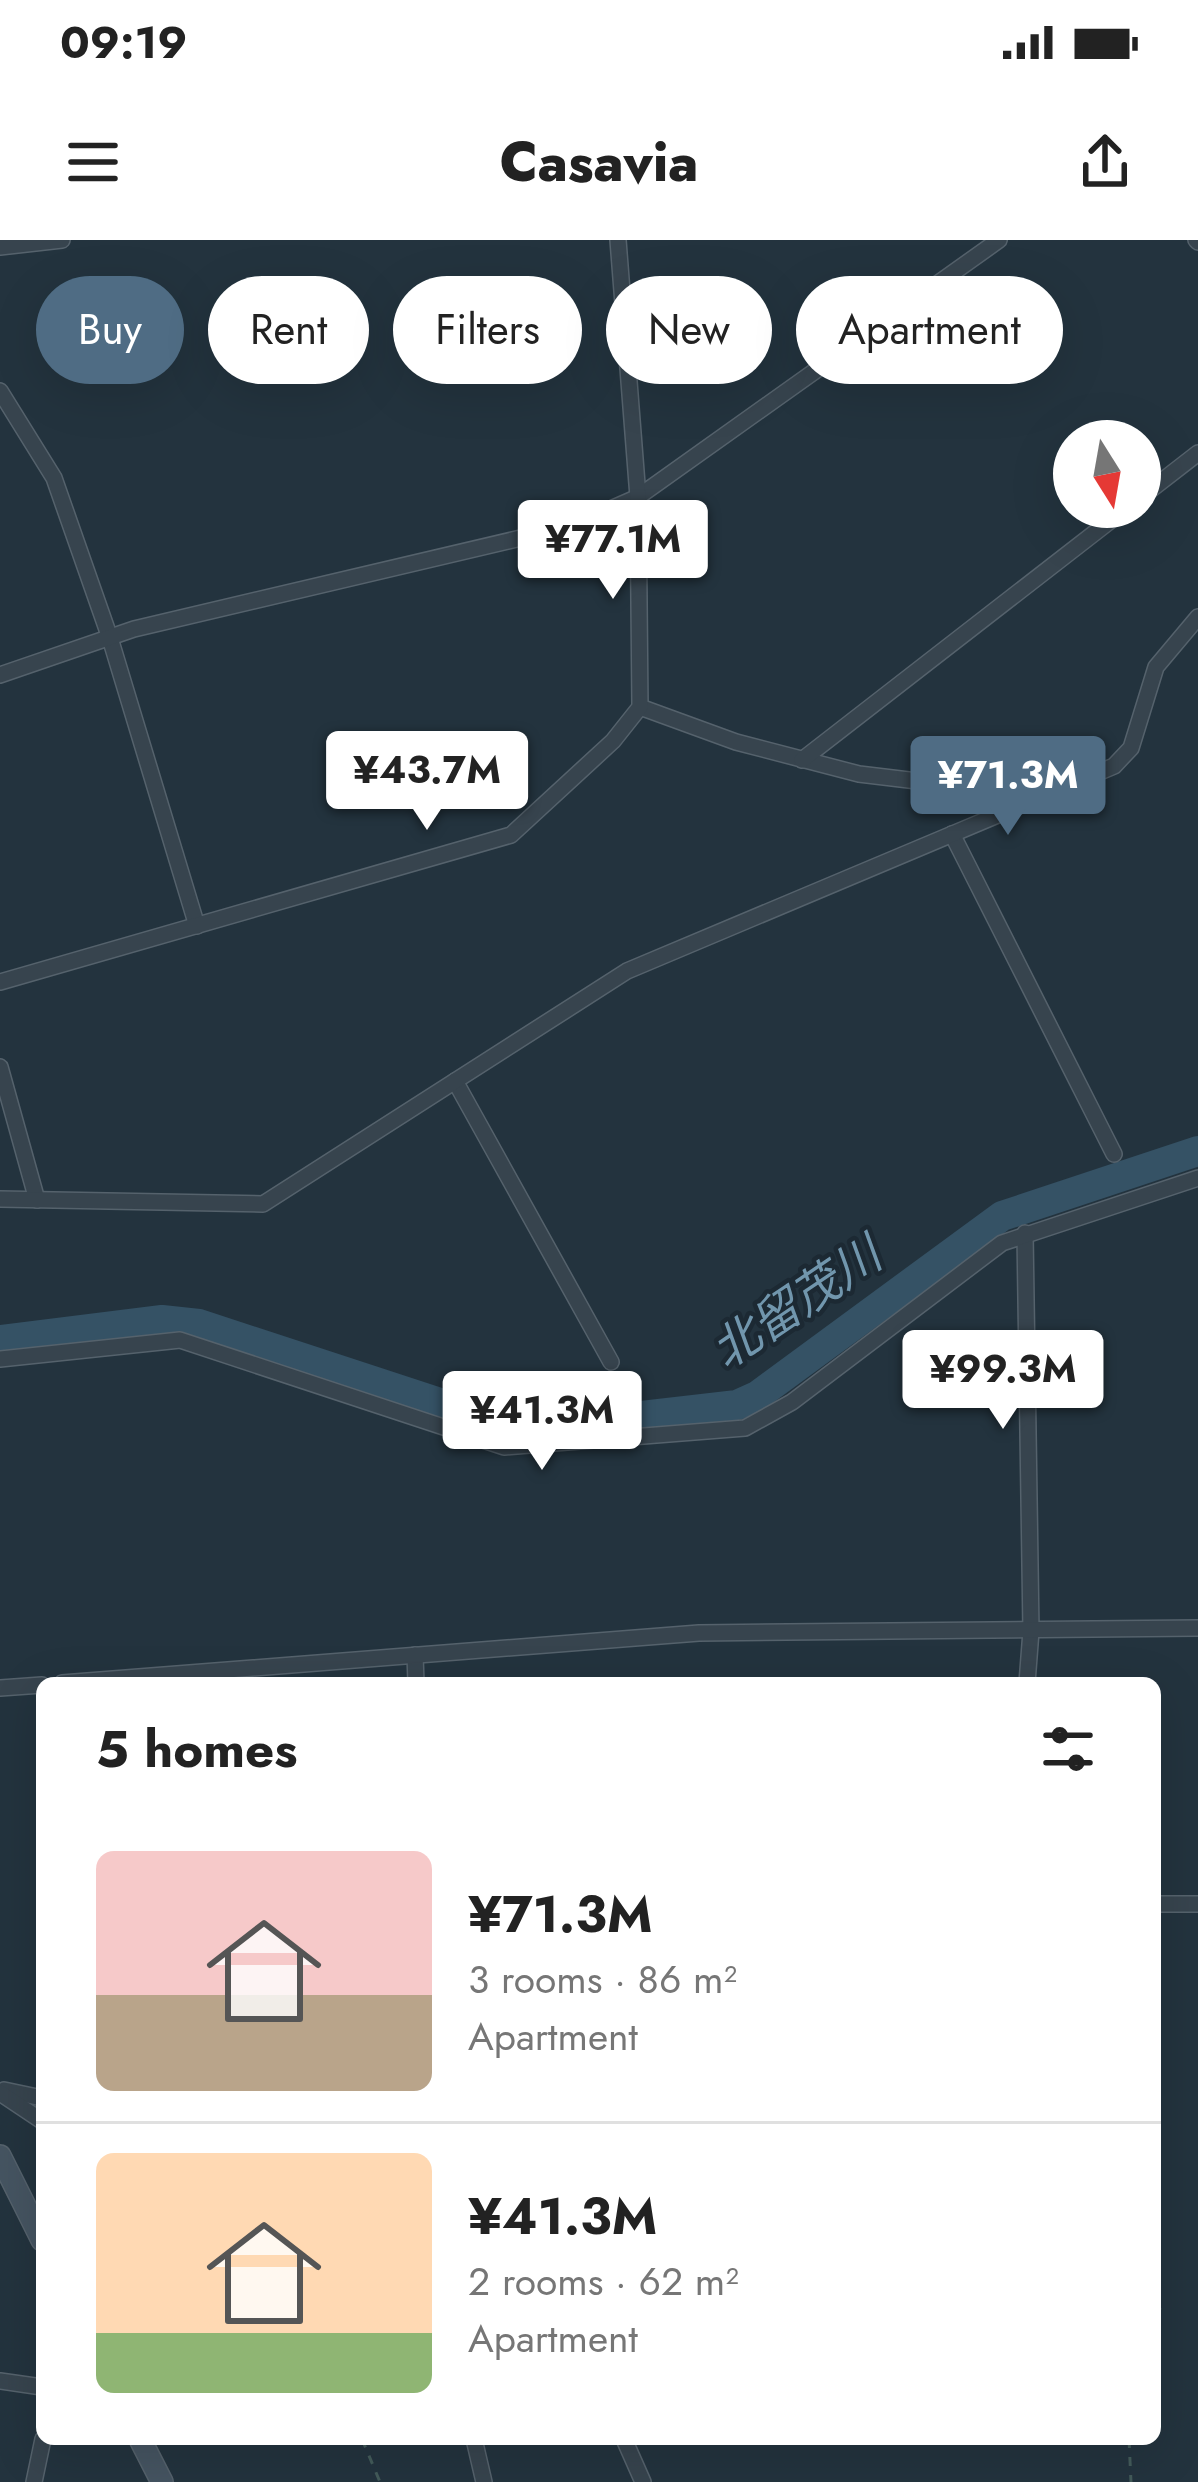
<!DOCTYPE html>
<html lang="en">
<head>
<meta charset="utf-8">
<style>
  :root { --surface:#fff; --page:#f6f6f6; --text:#222; --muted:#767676; --line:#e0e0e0; --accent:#4f6c84 }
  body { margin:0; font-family:Jost,"Noto Sans JP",sans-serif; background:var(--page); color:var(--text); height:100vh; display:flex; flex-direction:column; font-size:45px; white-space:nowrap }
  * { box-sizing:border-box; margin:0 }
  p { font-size:39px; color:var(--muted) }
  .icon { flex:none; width:66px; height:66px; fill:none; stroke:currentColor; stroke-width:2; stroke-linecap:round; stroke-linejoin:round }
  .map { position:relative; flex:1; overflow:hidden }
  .sheet { position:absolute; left:36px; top:1437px; width:1125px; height:768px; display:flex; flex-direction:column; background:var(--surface); border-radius:18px; box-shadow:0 12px 48px #0002 }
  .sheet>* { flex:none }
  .banner { position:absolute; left:36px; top:36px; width:1128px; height:108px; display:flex; gap:24px }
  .needle { width:78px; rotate:169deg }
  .tools { position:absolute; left:1053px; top:180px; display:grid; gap:24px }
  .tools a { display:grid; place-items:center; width:108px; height:108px; border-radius:50%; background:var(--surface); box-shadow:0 12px 48px #0002; font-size:60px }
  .price { position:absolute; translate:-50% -102px; padding:0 27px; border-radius:12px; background:#fff; color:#222; font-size:39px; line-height:78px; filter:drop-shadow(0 3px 6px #0008) }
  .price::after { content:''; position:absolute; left:50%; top:72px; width:36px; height:27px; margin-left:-18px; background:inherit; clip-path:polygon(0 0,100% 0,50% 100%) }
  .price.active { background:var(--accent); color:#fff }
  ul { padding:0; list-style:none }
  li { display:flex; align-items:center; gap:36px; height:300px; padding:0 60px }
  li+li { border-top:3px solid var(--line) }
  li span { display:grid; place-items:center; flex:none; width:336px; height:240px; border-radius:18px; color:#555 }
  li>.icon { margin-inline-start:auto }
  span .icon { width:144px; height:144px; fill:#fffc; stroke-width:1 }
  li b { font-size:51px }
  h2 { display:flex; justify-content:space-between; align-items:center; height:144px; padding:0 60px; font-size:51px }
  .tag { padding:0 42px; border-radius:54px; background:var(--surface); box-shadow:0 12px 48px #0002; font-size:42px; line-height:108px }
  .tag.active { background:var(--accent); color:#fff }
  .status { display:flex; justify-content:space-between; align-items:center; height:84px; padding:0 60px; background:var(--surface); direction:ltr }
  .status svg { height:33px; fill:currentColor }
  header { display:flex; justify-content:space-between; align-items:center; height:156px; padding:0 60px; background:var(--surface); font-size:54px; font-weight:800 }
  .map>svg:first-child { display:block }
</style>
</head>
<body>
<div class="status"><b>09:19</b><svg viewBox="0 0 49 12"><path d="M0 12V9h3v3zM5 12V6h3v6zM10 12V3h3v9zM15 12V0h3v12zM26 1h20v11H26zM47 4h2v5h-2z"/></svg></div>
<header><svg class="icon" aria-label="menu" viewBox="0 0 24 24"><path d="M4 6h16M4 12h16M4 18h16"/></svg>Casavia<svg class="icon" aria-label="share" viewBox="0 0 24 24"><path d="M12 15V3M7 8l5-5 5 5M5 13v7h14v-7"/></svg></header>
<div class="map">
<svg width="1198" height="2242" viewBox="0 0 1198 2242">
  <rect width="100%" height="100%" fill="#23333e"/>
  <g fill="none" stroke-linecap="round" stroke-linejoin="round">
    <path stroke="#355265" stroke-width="30" d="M 0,1100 L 162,1080 L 199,1084 L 504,1184 L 572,1184 L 737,1165 L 757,1156 L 1002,976 L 1198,911"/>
    <defs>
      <g id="street">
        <path d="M 1196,0 L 1198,2"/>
        <path d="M 0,7 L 62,0"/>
        <path d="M 0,151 L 54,238 L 110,398 L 197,686"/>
        <path d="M 1140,258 L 1198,213"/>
        <path d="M 0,435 L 134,389 L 572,286 L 638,257 L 999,0"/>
        <path d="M 640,467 L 736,502 L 859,534 L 1042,556"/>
        <path d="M 802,520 L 1128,267"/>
        <path d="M 952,594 L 1114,914"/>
        <path d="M 0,742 L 511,595 L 613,501 L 640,467 L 638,257 L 618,0"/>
        <path d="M 0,827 L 37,960"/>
        <path d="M 455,841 L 611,1122"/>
        <path d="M 0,959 L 263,964 L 627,731 L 1114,526 L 1131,508 L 1156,427 L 1198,377"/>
        <path d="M 1025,993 L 1031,1391 L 1027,1443"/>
        <path d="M 0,1119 L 180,1100 L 504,1207 L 745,1188 L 792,1162 L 1002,1003 L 1198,938"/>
        <path d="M 415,1415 L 416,1443"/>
        <path d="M 62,1443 L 699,1393 L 1198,1388"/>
        <path d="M 0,1448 L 42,1445"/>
        <path d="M 1155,1664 L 1198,1664"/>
        <path d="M 4,1850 L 42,1858"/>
        <path d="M 0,1853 L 42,1881"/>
        <path d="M 0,2141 L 42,2147"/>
        <path d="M 474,2199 L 484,2242"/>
        <path d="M 624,2199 L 643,2242"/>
        <path d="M 34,2242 L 43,2199"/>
      </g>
      <g id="secondary">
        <path d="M 0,1916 L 42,2000"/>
        <path d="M 140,2199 L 162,2242"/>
      </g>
    </defs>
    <use href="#street" stroke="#55626c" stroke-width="18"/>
    <use href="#secondary" stroke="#55626c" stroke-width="24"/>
    <g stroke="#435b5a" stroke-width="3" stroke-dasharray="9 9" stroke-linecap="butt">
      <path d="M 1155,2090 L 1160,2068"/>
      <path d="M 362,2199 L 380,2242"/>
      <path d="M 1129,2199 L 1131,2242"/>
    </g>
    <use href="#street" stroke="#37444e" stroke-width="15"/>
    <use href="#secondary" stroke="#455461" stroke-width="21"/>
  </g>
  <g text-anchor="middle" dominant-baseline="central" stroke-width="9" stroke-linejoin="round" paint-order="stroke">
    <g font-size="48" font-style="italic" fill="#7196ad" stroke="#1c2933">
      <text transform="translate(796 1063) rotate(-34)">北留茂川</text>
    </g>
  </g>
</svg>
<div class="tools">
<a><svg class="needle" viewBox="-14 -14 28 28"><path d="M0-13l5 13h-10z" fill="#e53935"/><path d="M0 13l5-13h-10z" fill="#767676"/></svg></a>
</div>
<b class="price" style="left:613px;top:362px">¥77.1M</b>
<b class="price" style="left:427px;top:593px">¥43.7M</b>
<b class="price active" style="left:1008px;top:598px">¥71.3M</b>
<b class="price" style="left:1003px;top:1192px">¥99.3M</b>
<b class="price" style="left:542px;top:1233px">¥41.3M</b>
<div class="banner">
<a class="tag active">Buy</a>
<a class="tag">Rent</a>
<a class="tag">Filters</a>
<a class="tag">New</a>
<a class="tag">Apartment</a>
</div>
<section class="sheet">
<h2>5 homes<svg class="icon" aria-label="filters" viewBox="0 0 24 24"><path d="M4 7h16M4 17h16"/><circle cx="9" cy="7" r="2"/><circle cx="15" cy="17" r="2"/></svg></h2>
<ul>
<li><span style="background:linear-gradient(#f6c9c9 60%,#b9a48a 0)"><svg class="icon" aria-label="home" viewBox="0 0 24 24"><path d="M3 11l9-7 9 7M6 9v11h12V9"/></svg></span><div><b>¥71.3M</b><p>3 rooms · 86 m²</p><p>Apartment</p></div></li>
<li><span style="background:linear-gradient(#ffd9b3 75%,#8fb573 0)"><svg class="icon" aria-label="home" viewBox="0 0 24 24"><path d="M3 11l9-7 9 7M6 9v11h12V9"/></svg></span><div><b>¥41.3M</b><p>2 rooms · 62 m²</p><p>Apartment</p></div></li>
</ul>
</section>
</div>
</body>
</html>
